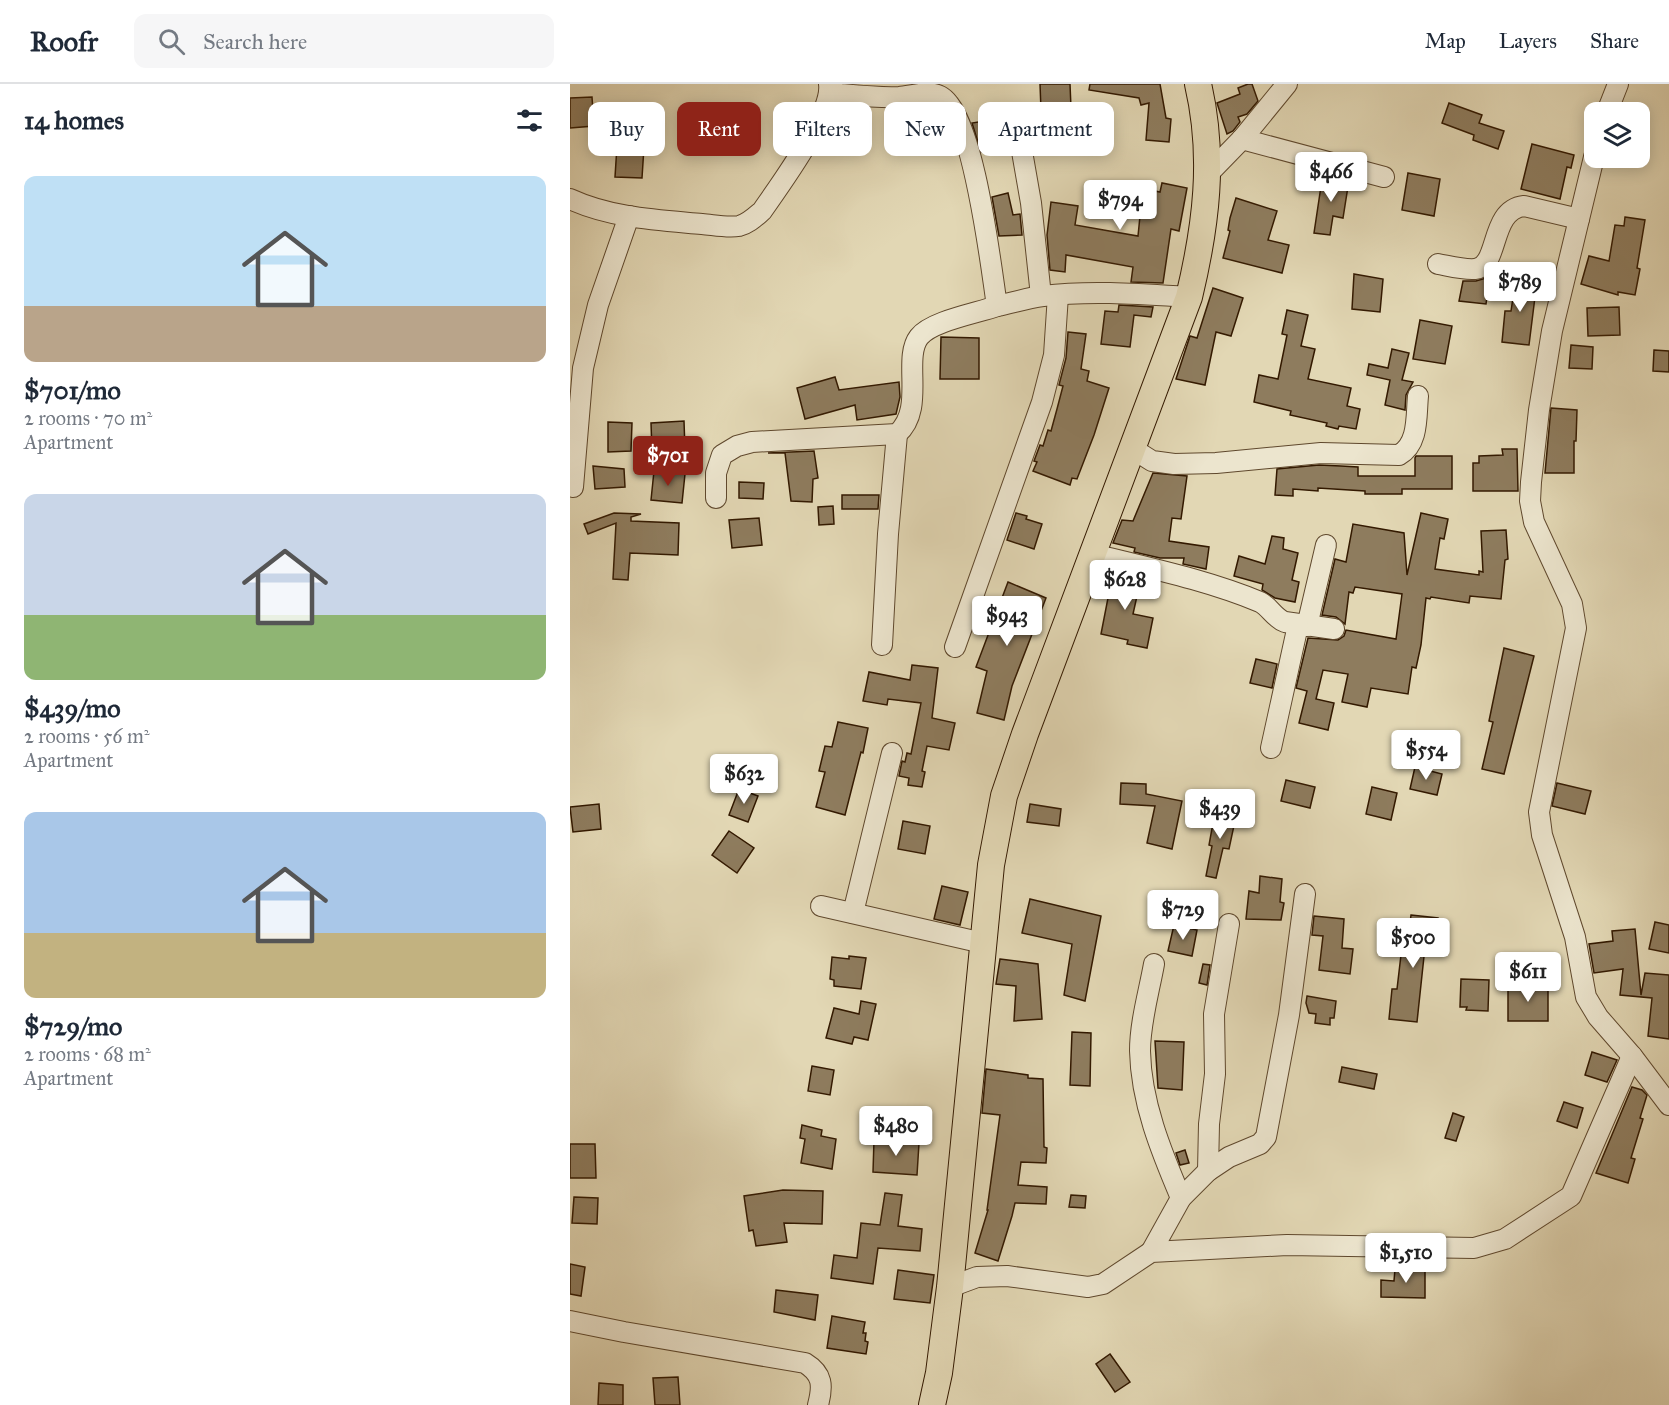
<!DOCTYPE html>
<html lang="en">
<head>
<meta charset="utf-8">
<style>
  :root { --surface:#fff; --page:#f6f6f7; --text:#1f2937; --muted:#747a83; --line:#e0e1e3; --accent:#8f2418 }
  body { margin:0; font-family:"IM FELL Great Primer",serif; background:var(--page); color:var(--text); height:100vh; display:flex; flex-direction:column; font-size:22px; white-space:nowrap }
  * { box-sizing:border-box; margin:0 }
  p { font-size:20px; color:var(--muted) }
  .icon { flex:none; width:33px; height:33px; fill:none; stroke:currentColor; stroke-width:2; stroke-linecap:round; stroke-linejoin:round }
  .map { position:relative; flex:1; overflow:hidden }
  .details { display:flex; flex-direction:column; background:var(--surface); width:570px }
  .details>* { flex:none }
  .guide { position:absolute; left:18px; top:18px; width:570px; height:54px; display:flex; gap:12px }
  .buttons { position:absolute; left:1014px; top:18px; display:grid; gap:12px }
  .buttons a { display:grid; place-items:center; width:66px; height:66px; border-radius:12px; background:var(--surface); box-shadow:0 3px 15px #0003; font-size:30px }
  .price { position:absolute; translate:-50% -51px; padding:0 14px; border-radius:6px; background:#fff; color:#222; font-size:20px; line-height:39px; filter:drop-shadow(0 2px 3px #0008) }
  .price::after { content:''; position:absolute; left:50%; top:36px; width:18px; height:14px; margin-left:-9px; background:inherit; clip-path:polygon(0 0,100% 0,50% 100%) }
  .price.selected { background:var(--accent); color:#fff }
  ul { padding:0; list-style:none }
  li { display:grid; align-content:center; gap:12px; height:318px; padding:0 24px }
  li span { display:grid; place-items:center; height:186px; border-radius:12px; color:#555 }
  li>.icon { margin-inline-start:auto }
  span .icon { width:108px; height:108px; fill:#fffc; stroke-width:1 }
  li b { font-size:26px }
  h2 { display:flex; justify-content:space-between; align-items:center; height:72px; padding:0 24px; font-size:26px }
  .chip { padding:0 21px; border-radius:12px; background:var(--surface); box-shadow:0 3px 15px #0003; font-size:21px; line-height:54px }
  .chip.selected { background:var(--accent); color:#fff }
  header { display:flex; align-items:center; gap:36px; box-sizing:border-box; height:84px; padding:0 30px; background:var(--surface); border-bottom:2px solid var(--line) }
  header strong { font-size:28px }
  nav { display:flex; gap:33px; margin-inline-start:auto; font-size:21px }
  .search { width:420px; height:54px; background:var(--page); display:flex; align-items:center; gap:15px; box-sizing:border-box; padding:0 21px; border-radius:12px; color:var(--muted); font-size:22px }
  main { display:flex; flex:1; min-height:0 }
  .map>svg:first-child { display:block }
</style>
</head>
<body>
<header>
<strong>Roofr</strong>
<div class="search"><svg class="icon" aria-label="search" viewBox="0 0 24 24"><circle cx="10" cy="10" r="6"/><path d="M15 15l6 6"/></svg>Search here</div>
<nav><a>Map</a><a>Layers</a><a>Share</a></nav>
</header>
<main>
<section class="details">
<h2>14 homes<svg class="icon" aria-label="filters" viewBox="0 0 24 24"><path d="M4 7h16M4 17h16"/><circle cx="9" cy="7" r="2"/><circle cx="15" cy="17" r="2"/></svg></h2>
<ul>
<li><span style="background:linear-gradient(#bfe0f5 70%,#b9a48a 0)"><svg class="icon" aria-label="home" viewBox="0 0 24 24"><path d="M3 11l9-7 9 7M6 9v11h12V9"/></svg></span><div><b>$701/mo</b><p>2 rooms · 70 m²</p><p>Apartment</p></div></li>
<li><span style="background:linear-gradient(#c9d6e8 65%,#8fb573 0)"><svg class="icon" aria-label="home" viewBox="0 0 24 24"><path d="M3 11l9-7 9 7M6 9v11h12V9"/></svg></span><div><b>$439/mo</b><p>2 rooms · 56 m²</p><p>Apartment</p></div></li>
<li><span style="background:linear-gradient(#a9c7e8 65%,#c2b280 0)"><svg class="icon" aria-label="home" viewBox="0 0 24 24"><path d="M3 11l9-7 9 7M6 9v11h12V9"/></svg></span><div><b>$729/mo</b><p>2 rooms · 68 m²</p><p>Apartment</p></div></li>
</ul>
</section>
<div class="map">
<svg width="1099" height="1321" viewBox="0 0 1099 1321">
  <rect width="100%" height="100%" fill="#e2d7b4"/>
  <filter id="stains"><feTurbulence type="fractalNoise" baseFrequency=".00333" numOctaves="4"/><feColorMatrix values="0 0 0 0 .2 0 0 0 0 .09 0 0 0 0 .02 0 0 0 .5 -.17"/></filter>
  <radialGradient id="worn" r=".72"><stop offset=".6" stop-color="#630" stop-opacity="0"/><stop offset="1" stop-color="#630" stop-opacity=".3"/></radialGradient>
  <g fill="#8e7c5e" stroke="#331900" stroke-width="1.5">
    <path d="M 470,0 L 500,0 L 501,24 L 471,26 Z"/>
    <path d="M 520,0 L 590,0 L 596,34 L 601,35 L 599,58 L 576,56 L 579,19 L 571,21 L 569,14 L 519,6 Z"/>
    <path d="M 678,0 L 682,0 L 688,17 L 677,30 L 668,33 L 670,38 L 663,47 L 657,50 L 647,19 L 670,10 L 668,4 Z"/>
    <path d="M 22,13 L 24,42 L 0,44 L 0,14 Z"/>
    <path d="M 879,19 L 912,31 L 909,39 L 934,47 L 928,65 L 903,56 L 904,51 L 872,39 Z"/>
    <path d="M 426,35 L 432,64 L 411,68 L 402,39 Z"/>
    <path d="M 962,60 L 1004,71 L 1001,84 L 997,83 L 990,115 L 951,105 Z"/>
    <path d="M 47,62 L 74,63 L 72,94 L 45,93 Z"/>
    <path d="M 753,89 L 779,96 L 773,134 L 763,132 L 760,151 L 744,149 Z"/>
    <path d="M 838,89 L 870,95 L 864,132 L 832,126 Z"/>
    <path d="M 527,99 L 559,107 L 560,102 L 590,108 L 592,99 L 617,104 L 609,147 L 601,145 L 593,199 L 561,198 L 563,183 L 496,171 L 495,188 L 480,186 L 477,151 L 481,118 L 508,122 L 505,141 L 568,152 L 570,132 L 522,120 Z"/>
    <path d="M 438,109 L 443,131 L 450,130 L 452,151 L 429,152 L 422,113 Z"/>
    <path d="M 666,114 L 707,127 L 698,156 L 719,161 L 712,189 L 653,174 L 660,147 L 658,146 L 660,134 Z"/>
    <path d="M 1055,133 L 1075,136 L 1067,184 L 1070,185 L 1065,211 L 1048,208 L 1048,211 L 1011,200 L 1019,172 L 1039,177 L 1045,141 L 1054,142 Z"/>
    <path d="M 784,190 L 813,195 L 810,228 L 782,225 Z"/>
    <path d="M 916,194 L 915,198 L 919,199 L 916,220 L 889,217 L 893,197 L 906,197 Z"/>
    <path d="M 946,194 L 967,197 L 959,261 L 932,258 L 935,227 L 941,227 Z"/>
    <path d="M 643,204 L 673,214 L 661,252 L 646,248 L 635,301 L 606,295 L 620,252 L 627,254 Z"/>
    <path d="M 549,221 L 583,223 L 581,233 L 564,231 L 560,263 L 531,260 L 535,227 L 548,228 Z"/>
    <path d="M 1049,223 L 1050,251 L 1018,252 L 1017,224 Z"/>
    <path d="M 717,226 L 738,231 L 731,262 L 745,265 L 738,295 L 781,304 L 777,322 L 790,325 L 786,345 L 769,342 L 768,345 L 756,342 L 757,339 L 720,331 L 721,327 L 684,318 L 689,291 L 708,295 L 717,251 L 712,250 Z"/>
    <path d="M 850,236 L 882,242 L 875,280 L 843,275 Z"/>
    <path d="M 498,248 L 516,250 L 511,285 L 519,287 L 517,297 L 539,304 L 524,351 L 507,395 L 502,394 L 500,401 L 463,387 L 467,378 L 464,377 L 470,361 L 473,362 L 478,346 L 481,347 L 487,325 L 493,302 L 489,301 L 496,274 Z"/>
    <path d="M 371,253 L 409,254 L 409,295 L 370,295 Z"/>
    <path d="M 1001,261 L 1023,263 L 1022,285 L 999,284 Z"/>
    <path d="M 822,265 L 839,269 L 832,296 L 843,298 L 836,311 L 835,326 L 815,321 L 820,296 L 797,291 L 799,280 L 818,284 Z"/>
    <path d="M 1084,266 L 1099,267 L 1099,288 L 1083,287 Z"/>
    <path d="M 265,293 L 269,306 L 329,298 L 330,313 L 326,330 L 287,336 L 285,321 L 235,335 L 227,304 Z"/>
    <path d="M 981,324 L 1007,326 L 1006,357 L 1004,357 L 1004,389 L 975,389 Z"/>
    <path d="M 114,337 L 115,366 L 82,367 L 81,339 Z"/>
    <path d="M 38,338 L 62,339 L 61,367 L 38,368 Z"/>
    <path d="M 932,365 L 947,365 L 948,407 L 903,407 L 903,379 L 909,379 L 909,372 L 933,371 Z"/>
    <path d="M 244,367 L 248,394 L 243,395 L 242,418 L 221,417 L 215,369 L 198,369 Z"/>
    <path d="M 846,372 L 882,372 L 882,405 L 832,405 L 832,410 L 795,410 L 795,407 L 748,404 L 748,407 L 723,405 L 723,412 L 705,411 L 707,385 L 749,381 L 771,382 L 788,383 L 788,392 L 845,392 L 845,374 Z"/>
    <path d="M 23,382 L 54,385 L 55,403 L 25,405 Z"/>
    <path d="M 84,387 L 115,390 L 112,419 L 81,416 Z"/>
    <path d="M 583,389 L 617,392 L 611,435 L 602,434 L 599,457 L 639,463 L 636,485 L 613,480 L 614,474 L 590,474 L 564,468 L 565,464 L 543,459 L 552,436 L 563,437 Z"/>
    <path d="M 169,398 L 194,399 L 193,415 L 169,414 Z"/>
    <path d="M 272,411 L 309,411 L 308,425 L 272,425 Z"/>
    <path d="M 263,422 L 264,440 L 249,441 L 248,423 Z"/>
    <path d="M 44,429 L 71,430 L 61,433 L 61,437 L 109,439 L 108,471 L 60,469 L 58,496 L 43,495 L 46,439 L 18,450 L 14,440 Z"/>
    <path d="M 446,429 L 457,432 L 456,435 L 472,440 L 464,465 L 437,456 Z"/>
    <path d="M 851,429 L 878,435 L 874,455 L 870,454 L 865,485 L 909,491 L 909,487 L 913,488 L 911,447 L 936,446 L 938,475 L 935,476 L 931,515 L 900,512 L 899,519 L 861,513 L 860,515 L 856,514 L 851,561 L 846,584 L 842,583 L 838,610 L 801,604 L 797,623 L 772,618 L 778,590 L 753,586 L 746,615 L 764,619 L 758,646 L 729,639 L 737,607 L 726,604 L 738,554 L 768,556 L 774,552 L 776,546 L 826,555 L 832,510 L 785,503 L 783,509 L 779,508 L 775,540 L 766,533 L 752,531 L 765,475 L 776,478 L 783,440 L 834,449 L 837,491 Z"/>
    <path d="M 189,434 L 192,461 L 162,464 L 159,436 Z"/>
    <path d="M 702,452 L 714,454 L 713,465 L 728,469 L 722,496 L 729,498 L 725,518 L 705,514 L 692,506 L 693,500 L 664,492 L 669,472 L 695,480 Z"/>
    <path d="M 541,487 L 571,494 L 563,530 L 583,534 L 577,564 L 557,560 L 558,556 L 531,550 L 538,514 L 535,513 Z"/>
    <path d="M 438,498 L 476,514 L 442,602 L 434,636 L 407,629 L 417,587 L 406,583 Z"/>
    <path d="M 934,564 L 964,572 L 934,690 L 912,685 L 923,638 L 919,637 Z"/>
    <path d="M 686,575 L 707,580 L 702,604 L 680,599 Z"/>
    <path d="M 342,581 L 368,584 L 362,634 L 385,639 L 379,666 L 357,662 L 352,687 L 355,688 L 352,703 L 338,701 L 339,694 L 329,692 L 332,677 L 335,678 L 337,669 L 341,670 L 351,619 L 318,615 L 317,621 L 293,617 L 299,588 L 340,596 Z"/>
    <path d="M 268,638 L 298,644 L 293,669 L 291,668 L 275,731 L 246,723 L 255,688 L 249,687 L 255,662 L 262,663 Z"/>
    <path d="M 845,683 L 872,690 L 867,711 L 840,705 Z"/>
    <path d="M 716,696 L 745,703 L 740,724 L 711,717 Z"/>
    <path d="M 551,699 L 576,700 L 576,710 L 612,717 L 602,765 L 577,759 L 585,722 L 550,720 Z"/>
    <path d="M 987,699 L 1021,707 L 1015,730 L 982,722 Z"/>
    <path d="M 802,703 L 827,709 L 821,736 L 796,730 Z"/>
    <path d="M 169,705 L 188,712 L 178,738 L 159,731 Z"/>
    <path d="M 29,720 L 31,745 L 3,748 L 0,723 Z"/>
    <path d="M 460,720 L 491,725 L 489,742 L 457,738 Z"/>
    <path d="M 645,728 L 666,732 L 659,765 L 653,764 L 646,794 L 636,792 L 642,762 L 639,761 Z"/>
    <path d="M 333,737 L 360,742 L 355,770 L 328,765 Z"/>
    <path d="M 159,747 L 184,764 L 167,789 L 142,771 Z"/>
    <path d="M 690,792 L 712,795 L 710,818 L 714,819 L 711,836 L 676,835 L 679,807 L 689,809 Z"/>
    <path d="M 372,802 L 398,808 L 390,841 L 364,835 Z"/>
    <path d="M 460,815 L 531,832 L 515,917 L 494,911 L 502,860 L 452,849 Z"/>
    <path d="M 841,831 L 868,834 L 865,864 L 855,863 L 847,938 L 819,935 L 822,905 L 827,905 L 831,871 L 836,872 Z"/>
    <path d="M 744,832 L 774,835 L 772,864 L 783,865 L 780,890 L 749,886 L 753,852 L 742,851 Z"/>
    <path d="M 1085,838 L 1099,841 L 1099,869 L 1079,865 Z"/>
    <path d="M 604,841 L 627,846 L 622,872 L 598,867 Z"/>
    <path d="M 1065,845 L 1071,911 L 1075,889 L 1099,891 L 1099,955 L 1078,952 L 1082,914 L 1050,911 L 1053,885 L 1024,889 L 1019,860 L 1043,857 L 1042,847 Z"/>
    <path d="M 279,872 L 296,874 L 291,905 L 264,902 L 264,896 L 260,895 L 262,873 L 279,875 Z"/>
    <path d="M 430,875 L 468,880 L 472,935 L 444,937 L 446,902 L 426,900 Z"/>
    <path d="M 633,880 L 640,881 L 637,901 L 629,899 Z"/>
    <path d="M 891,895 L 919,896 L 918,927 L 896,926 L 897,923 L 890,923 Z"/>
    <path d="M 950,899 L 975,900 L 975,903 L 978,903 L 978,937 L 938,937 L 938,902 L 950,902 Z"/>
    <path d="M 737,912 L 766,917 L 764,934 L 760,934 L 760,941 L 745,939 L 746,930 L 739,929 L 736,919 Z"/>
    <path d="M 291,917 L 306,920 L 298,956 L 284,953 L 282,960 L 256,954 L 264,924 L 289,930 Z"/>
    <path d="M 502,948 L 521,949 L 520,1002 L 500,1001 Z"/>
    <path d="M 585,957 L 614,958 L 612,1006 L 588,1004 Z"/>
    <path d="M 1022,968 L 1047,976 L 1037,998 L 1015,991 Z"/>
    <path d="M 242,982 L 264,986 L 260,1011 L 238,1007 Z"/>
    <path d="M 772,983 L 807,990 L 804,1005 L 769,998 Z"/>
    <path d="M 416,985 L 458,991 L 458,994 L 473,995 L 474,1063 L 477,1064 L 476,1079 L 451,1078 L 448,1101 L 477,1103 L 476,1120 L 445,1119 L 442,1132 L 428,1177 L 405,1169 L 418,1126 L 417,1126 L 430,1031 L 412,1029 Z"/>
    <path d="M 1062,1003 L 1072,1006 L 1077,1011 L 1070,1034 L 1073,1035 L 1061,1074 L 1065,1075 L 1058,1099 L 1026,1089 Z"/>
    <path d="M 994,1018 L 1013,1024 L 1007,1044 L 987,1037 Z"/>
    <path d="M 883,1029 L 894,1033 L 886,1057 L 875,1054 Z"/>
    <path d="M 232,1041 L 252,1046 L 251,1052 L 266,1055 L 262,1085 L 231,1079 L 235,1055 L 230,1054 Z"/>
    <path d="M 304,1056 L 349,1059 L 347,1091 L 303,1088 Z"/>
    <path d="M 0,1060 L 25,1060 L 26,1094 L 0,1094 Z"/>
    <path d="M 615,1066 L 619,1079 L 610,1081 L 606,1069 Z"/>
    <path d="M 213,1106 L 253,1107 L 252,1140 L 214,1139 L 217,1158 L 186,1162 L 183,1146 L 179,1147 L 174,1112 Z"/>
    <path d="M 315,1109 L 332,1111 L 328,1142 L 352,1145 L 350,1167 L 308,1164 L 303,1200 L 261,1194 L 264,1171 L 287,1174 L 291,1139 L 310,1141 Z"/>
    <path d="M 501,1111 L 516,1112 L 515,1124 L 499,1123 Z"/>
    <path d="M 4,1113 L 28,1114 L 27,1140 L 2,1139 Z"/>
    <path d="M 0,1180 L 15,1183 L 11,1212 L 0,1210 Z"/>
    <path d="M 842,1183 L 855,1184 L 855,1214 L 811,1213 L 811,1196 L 824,1197 L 825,1185 L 842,1185 Z"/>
    <path d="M 328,1186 L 364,1191 L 360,1219 L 324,1215 Z"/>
    <path d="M 206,1206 L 248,1211 L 245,1236 L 204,1228 Z"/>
    <path d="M 262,1232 L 295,1238 L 293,1249 L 296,1249 L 295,1257 L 298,1258 L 296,1270 L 257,1264 Z"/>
    <path d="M 540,1270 L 560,1298 L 545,1308 L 526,1280 Z"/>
    <path d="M 108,1293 L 110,1321 L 85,1321 L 83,1294 Z"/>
    <path d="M 29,1299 L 53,1301 L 53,1321 L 28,1321 Z"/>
  </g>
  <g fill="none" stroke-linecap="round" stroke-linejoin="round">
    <defs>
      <g id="minor">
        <path d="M 260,9 C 283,11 306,14 329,13 C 342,12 358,6 370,12 C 404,29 421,184 427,222 C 442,219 457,214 473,212 C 520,206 571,210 619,213"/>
        <path d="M 1037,28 L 1048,0"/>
        <path d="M 446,33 L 461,119 L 471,212"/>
        <path d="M 672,55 L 814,93"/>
        <path d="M 1024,73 L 982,247 L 969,326 L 961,398 L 960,417 L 964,438 L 1002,520 L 1006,544 L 969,728 L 972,751 L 1005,853 L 1016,913 L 1028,933 L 1062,972 L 1099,1021"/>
        <path d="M 637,91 L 672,55 L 717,0"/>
        <path d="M 0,115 C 41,134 88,136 132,140 C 144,141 157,144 169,142 C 178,140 185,133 192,127 C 210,101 263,29 259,0"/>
        <path d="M 868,180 C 879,182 894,186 905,185 C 930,183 919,126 954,122 L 1009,135"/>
        <path d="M 563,365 L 582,377 L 604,380 L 646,379 L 751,369 L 829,371 C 849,360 846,332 848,312"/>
        <path d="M 3,403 L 13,284 L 28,221 L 59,132"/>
        <path d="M 146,414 L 146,389 L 152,371 L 167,362 L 182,358 L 327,350 C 356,325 332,275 349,253 C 361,237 408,229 427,222"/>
        <path d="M 523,470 C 579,484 637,496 690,518 C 700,523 704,534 715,538 L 764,545"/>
        <path d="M 737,542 L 756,461"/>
        <path d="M 312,561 L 318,450 L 327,350"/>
        <path d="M 385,563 L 472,318 L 484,271 L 488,211"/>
        <path d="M 701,664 L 728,541"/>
        <path d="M 251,822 L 413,859"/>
        <path d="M 283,829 L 322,669"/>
        <path d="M 584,880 C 579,908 570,938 570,967 C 571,1018 591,1067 611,1114"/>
        <path d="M 638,1087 L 639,1040 L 645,990 L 644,930 L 659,840"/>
        <path d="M 581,1168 L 611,1114 L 638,1087 L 659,1073 L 690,1060 L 696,1053 L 719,931 L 735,810"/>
        <path d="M 380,1203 L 407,1193 L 437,1192 L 518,1203 L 533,1200 L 581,1168 L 717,1161 L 904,1164 L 935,1155 L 1001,1112 L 1062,972"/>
        <path d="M 0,1237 L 54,1248 L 235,1279 C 253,1290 253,1302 248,1321"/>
      </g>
      <path id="major" d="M 362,1321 L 369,1289 L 380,1203 L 421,781 L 434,712 L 455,650 L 619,213 C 636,142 645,73 628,0"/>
    </defs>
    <use href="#minor" stroke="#5f482d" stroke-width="22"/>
    <use href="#major" stroke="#331900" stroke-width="28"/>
    <use href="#minor" stroke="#ece5ce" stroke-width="20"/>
    <use href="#major" stroke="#e2d7b4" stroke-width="26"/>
  </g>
  <rect width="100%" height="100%" filter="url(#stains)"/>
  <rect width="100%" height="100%" fill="url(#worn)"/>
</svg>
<div class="buttons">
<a><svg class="icon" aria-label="layers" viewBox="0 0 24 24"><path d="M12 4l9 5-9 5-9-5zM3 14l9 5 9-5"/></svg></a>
</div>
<b class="price" style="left:761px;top:119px">$466</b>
<b class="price" style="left:550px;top:147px">$794</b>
<b class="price" style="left:950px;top:229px">$789</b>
<b class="price selected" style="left:98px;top:403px">$701</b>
<b class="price" style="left:555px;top:527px">$628</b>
<b class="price" style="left:437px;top:563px">$943</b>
<b class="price" style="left:856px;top:697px">$554</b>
<b class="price" style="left:174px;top:721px">$632</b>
<b class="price" style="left:650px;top:756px">$439</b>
<b class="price" style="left:613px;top:857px">$729</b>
<b class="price" style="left:843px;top:885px">$500</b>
<b class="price" style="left:958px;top:919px">$611</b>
<b class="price" style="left:326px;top:1073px">$480</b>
<b class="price" style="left:836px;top:1200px">$1,510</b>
<div class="guide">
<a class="chip">Buy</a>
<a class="chip selected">Rent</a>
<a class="chip">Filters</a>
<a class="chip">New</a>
<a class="chip">Apartment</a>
</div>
</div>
</main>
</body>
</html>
